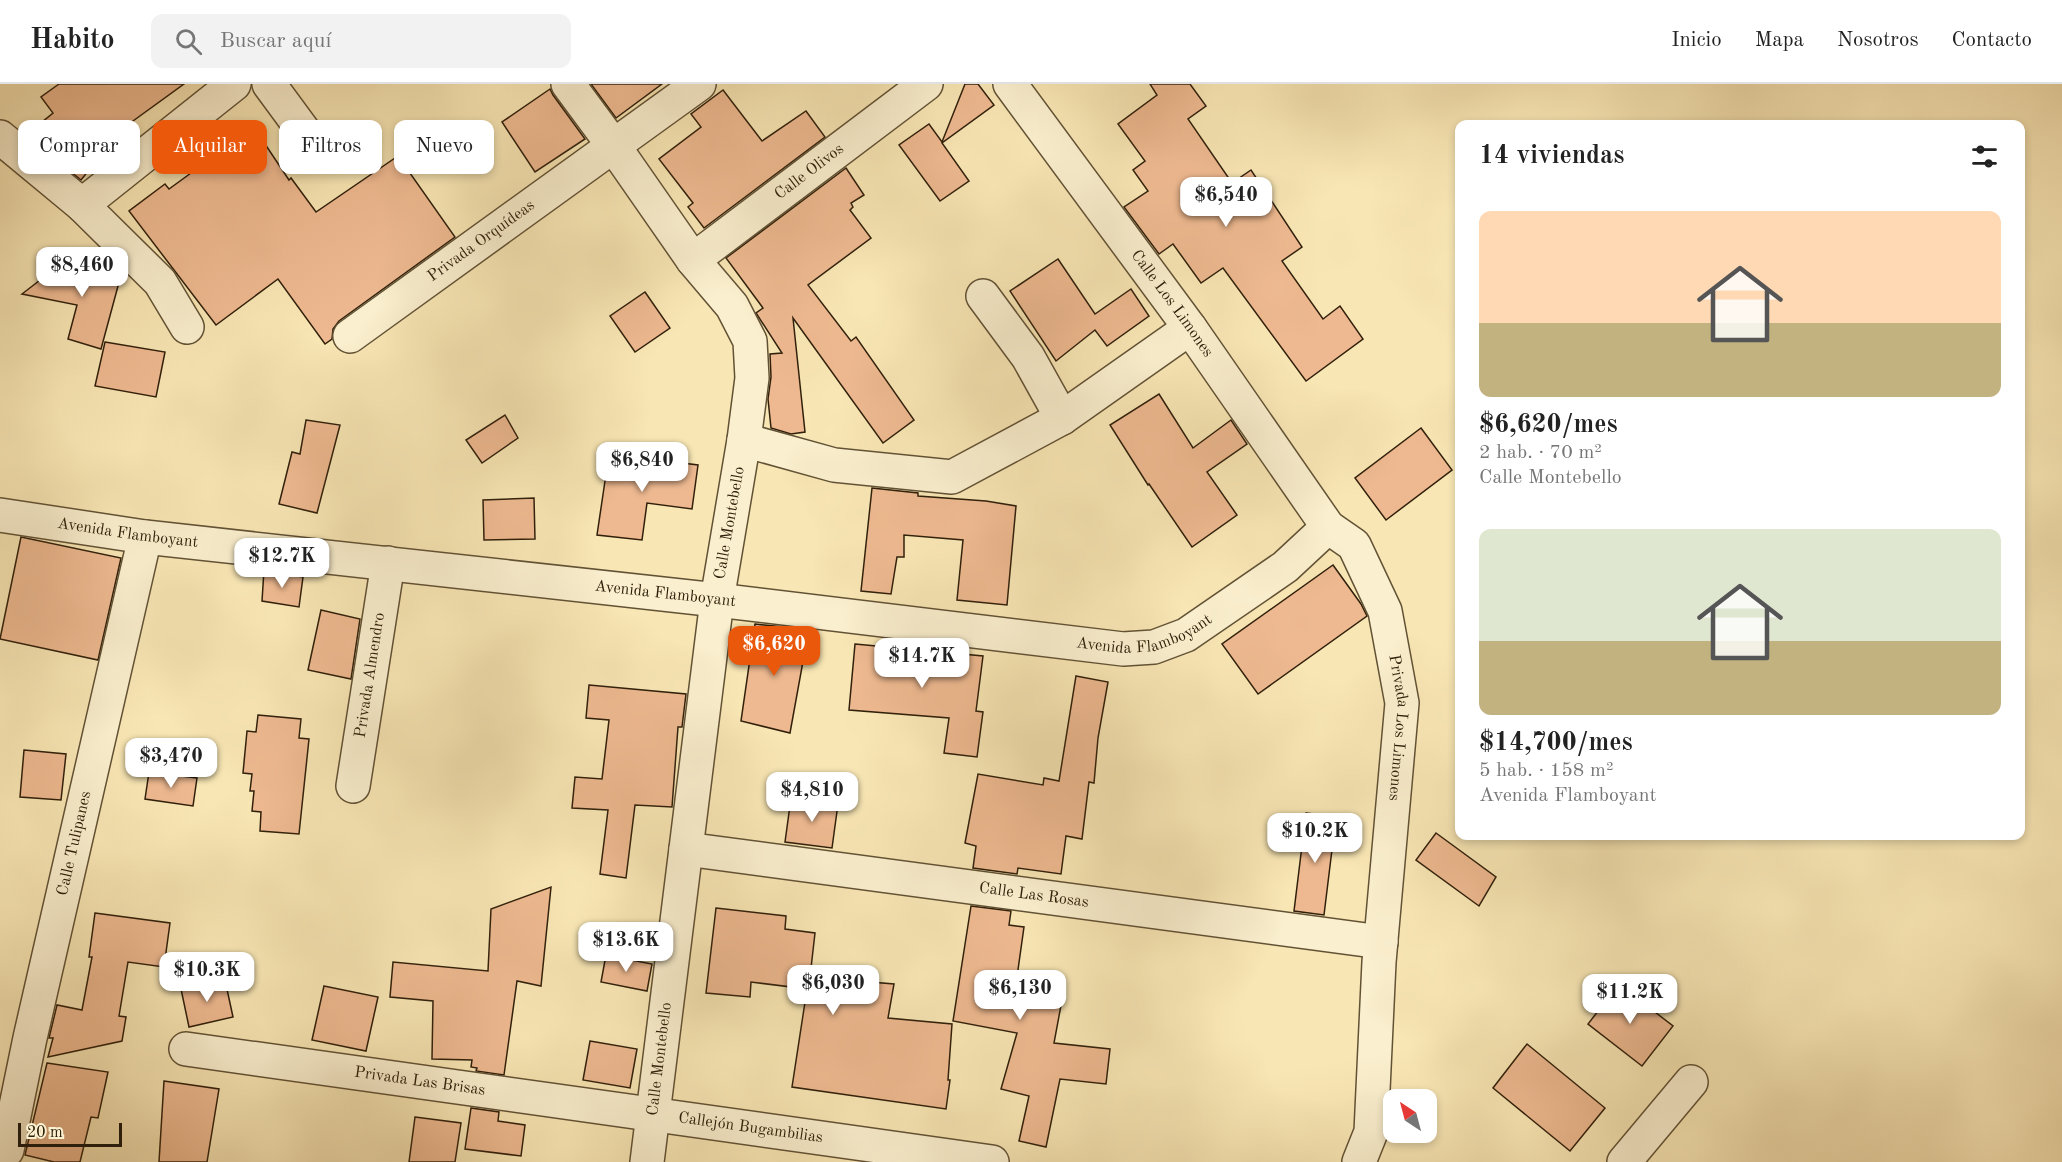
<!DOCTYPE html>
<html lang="es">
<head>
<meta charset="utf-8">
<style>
  :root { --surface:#fff; --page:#f2f2f2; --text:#222; --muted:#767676; --line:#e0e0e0; --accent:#ea580c }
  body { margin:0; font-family:"Old Standard TT",serif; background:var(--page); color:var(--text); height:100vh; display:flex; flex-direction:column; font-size:22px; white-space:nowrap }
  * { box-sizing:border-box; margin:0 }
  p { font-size:20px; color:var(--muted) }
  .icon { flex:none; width:33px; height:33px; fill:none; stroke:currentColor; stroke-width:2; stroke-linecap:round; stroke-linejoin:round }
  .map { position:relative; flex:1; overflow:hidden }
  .sheet { position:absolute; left:1455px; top:36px; width:570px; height:720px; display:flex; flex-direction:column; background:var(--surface); border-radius:12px; box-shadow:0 3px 9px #0003 }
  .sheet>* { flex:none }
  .top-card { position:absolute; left:18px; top:36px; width:570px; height:54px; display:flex; gap:12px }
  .needle { width:39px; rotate:324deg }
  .buttons { position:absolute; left:1383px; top:1005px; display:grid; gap:12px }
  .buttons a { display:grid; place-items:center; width:54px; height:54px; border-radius:12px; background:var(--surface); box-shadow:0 3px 9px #0003; font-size:30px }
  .scale { position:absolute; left:18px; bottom:15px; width:104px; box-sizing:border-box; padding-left:6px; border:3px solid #30200b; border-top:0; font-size:16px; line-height:21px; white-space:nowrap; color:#30200b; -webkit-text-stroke:4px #faefce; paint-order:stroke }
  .price { position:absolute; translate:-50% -51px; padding:0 14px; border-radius:12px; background:#fff; color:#222; font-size:20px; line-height:39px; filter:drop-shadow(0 2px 3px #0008) }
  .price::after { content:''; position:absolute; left:50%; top:36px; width:18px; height:14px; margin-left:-9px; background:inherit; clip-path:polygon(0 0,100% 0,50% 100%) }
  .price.on { background:var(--accent); color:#fff }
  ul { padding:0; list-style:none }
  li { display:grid; align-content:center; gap:12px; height:318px; padding:0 24px }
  li span { display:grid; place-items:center; height:186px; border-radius:12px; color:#555 }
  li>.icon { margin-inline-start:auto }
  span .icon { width:108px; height:108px; fill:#fffc; stroke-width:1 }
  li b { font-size:26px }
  h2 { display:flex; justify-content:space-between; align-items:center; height:72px; padding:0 24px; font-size:26px }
  .pill { padding:0 21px; border-radius:12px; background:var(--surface); box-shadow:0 3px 9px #0003; font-size:21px; line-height:54px }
  .pill.on { background:var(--accent); color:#fff }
  header { display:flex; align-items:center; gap:36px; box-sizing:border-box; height:84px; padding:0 30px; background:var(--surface); border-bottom:2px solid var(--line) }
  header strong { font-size:28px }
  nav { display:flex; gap:33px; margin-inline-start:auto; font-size:21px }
  .search { width:420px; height:54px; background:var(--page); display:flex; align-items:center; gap:15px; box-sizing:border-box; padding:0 21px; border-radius:12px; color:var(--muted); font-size:22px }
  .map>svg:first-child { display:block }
</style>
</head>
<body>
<header>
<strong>Habito</strong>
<div class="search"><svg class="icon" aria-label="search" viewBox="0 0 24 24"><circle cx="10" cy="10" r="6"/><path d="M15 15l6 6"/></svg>Buscar aquí</div>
<nav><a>Inicio</a><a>Mapa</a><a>Nosotros</a><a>Contacto</a></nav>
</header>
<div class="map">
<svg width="2062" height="1078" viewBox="0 0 2062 1078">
  <rect width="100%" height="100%" fill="#f8e6b4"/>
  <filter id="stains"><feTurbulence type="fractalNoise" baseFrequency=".00333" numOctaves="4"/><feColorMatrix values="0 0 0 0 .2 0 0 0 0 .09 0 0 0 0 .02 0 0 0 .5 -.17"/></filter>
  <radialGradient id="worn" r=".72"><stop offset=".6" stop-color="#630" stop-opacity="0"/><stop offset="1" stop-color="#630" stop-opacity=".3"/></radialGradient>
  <g fill="#eeb990" stroke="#30200b" stroke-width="1.5">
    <path d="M 59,0 L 184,0 L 122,45 L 81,96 L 26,51 L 53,29 L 41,13 Z"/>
    <path d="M 591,0 L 662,0 L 616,34 Z"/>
    <path d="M 965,0 L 978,0 L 994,21 L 942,59 L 969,97 L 940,117 L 899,61 L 929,40 L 942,58 Z"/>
    <path d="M 1150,0 L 1190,0 L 1206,22 L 1188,35 L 1232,99 L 1251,86 L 1302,163 L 1282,177 L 1323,235 L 1340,222 L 1363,255 L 1306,297 L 1223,184 L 1201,199 L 1173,160 L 1159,170 L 1124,123 L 1148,107 L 1133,86 L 1145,77 L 1118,40 L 1157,11 Z"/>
    <path d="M 550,5 L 553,11 L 585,55 L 535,88 L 502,38 Z"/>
    <path d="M 723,6 L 762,57 L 806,27 L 825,53 L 704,144 L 688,123 L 693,119 L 659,75 L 701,43 L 691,30 Z"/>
    <path d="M 259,51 L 289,96 L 291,94 L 316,128 L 398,72 L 455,153 L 339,237 L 333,245 L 332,255 L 325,260 L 278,195 L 216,241 L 129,127 L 165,100 L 169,105 L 213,73 L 217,79 Z"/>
    <path d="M 846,84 L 864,111 L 851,119 L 853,123 L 850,126 L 871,154 L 808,201 L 851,257 L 856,253 L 914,336 L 883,359 L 793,234 L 805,348 L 791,350 L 771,344 L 768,315 L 771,293 L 770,270 L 782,269 L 756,229 L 763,224 L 726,174 Z"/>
    <path d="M 1058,175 L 1095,230 L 1131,205 L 1149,232 L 1107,262 L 1095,246 L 1056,277 L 1010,207 Z"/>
    <path d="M 66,176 L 121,191 L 101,265 L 68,255 L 77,221 L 22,210 Z"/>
    <path d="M 645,208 L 670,244 L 635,268 L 610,232 Z"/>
    <path d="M 105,258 L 165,268 L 156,313 L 95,302 Z"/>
    <path d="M 1159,310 L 1193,364 L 1231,336 L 1247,360 L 1207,388 L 1237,431 L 1192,463 L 1149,400 L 1148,401 L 1110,341 Z"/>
    <path d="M 505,331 L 518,354 L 482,379 L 466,356 Z"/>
    <path d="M 306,336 L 340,341 L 317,429 L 279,420 L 292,368 L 300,370 Z"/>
    <path d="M 1421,344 L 1452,386 L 1386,436 L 1355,394 Z"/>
    <path d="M 609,370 L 698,381 L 692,425 L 647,419 L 642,456 L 597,451 Z"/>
    <path d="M 872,404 L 918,409 L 918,412 L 986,417 L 1016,422 L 1007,521 L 957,516 L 963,456 L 904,451 L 904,473 L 897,473 L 891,510 L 861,507 Z"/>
    <path d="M 534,414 L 535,455 L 484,456 L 483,416 Z"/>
    <path d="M 21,453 L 121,474 L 98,576 L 0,555 Z"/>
    <path d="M 1333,481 L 1361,520 L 1367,532 L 1258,610 L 1222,560 Z"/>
    <path d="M 264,486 L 303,493 L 299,523 L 262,517 Z"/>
    <path d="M 321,526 L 360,535 L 351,595 L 308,586 Z"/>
    <path d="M 755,540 L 783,543 L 782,547 L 808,550 L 790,649 L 741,637 Z"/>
    <path d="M 855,560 L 983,572 L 976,627 L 983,628 L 977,673 L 944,669 L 949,634 L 849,626 Z"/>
    <path d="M 1076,592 L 1108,598 L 1098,654 L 1094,699 L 1089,698 L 1082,755 L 1066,752 L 1061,790 L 1018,784 L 1017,790 L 973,784 L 976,762 L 965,759 L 978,690 L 1043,701 L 1044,694 L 1059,697 Z"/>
    <path d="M 589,601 L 686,610 L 682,643 L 678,643 L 672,723 L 635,721 L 626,794 L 600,790 L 608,726 L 572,724 L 575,693 L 602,695 L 609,636 L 586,634 Z"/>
    <path d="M 258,631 L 301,635 L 299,654 L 309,655 L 299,750 L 260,747 L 261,728 L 252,727 L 254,707 L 250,707 L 252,690 L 243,689 L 247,647 L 256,648 Z"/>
    <path d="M 24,666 L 66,670 L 61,716 L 20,713 Z"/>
    <path d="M 149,688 L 197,694 L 193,722 L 145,715 Z"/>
    <path d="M 791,714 L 838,720 L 832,764 L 785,758 Z"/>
    <path d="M 1306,729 L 1336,733 L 1324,831 L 1294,827 Z"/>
    <path d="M 1436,749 L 1496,793 L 1479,822 L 1416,776 Z"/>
    <path d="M 551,803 L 541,902 L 517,897 L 504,991 L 476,987 L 477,984 L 471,983 L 472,976 L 432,975 L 433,917 L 390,913 L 393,878 L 488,887 L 491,825 Z"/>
    <path d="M 971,822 L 1011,827 L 1009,841 L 1024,843 L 1015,907 L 1062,916 L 1054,959 L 1110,965 L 1106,1000 L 1060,995 L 1046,1063 L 1019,1057 L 1029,1012 L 1001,1005 L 1017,949 L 953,937 Z"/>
    <path d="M 716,824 L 786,832 L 785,845 L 815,849 L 810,893 L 894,900 L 888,934 L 952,940 L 948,996 L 950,996 L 946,1025 L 792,1003 L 807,905 L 751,898 L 750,913 L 706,909 Z"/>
    <path d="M 95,829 L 170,839 L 164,883 L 128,878 L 119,932 L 126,933 L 122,957 L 48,973 L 53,954 L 49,954 L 57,921 L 82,926 L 92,873 L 89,873 Z"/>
    <path d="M 606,871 L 652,880 L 647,907 L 601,898 Z"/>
    <path d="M 225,896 L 233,933 L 189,943 L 181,905 Z"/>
    <path d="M 1619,900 L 1673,942 L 1642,982 L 1588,940 Z"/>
    <path d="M 324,902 L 378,913 L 366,967 L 312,956 Z"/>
    <path d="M 590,957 L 637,965 L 630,1004 L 583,996 Z"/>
    <path d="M 1527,960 L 1605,1024 L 1570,1067 L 1493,1004 Z"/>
    <path d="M 47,979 L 108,988 L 98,1034 L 91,1033 L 80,1078 L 54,1078 L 25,1071 Z"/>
    <path d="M 164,997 L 219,1005 L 207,1078 L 159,1078 Z"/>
    <path d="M 471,1024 L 499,1028 L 498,1037 L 525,1041 L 521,1072 L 465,1065 Z"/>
    <path d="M 415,1033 L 461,1039 L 455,1078 L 409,1078 Z"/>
  </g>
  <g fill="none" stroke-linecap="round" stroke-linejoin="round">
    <defs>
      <g id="minor">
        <path d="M 269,0 L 319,68"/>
        <path d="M 568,0 L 613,61 L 693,176 L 732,222 L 750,257 L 752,294 L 744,356 L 717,516 L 647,1078"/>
        <path id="s1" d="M 1010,0 L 1190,244 L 1328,443 L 1354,461 L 1385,527 L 1402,619 L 1379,878 L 1371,1048 L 1359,1078"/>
        <path d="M 0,53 L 82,121 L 160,198 L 187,243"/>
        <path d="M 82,121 L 234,0"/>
        <path id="s2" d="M 693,176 L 926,0"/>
        <path d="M 983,212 L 1028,273 L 1062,334"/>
        <path id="s3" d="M 350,252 L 699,0"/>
        <path d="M 744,356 L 834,381 L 952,393 L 1062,334 L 1190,244"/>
        <path id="s4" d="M 0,431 L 145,453 L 717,516 L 1123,565 L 1154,563 L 1186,551 L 1285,483 L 1328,443"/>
        <path id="s5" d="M 353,702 L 388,479"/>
        <path id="s6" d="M 686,765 L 1381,858"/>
        <path id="s7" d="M 186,965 L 992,1078"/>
        <path id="s8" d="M 7,1066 L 30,954 L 145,453"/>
        <path d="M 1624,1078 L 1691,998"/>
      </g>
    </defs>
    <use href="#minor" stroke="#625235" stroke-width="36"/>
    <use href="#minor" stroke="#faefce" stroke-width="33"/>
  </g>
  <g text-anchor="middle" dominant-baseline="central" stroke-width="4.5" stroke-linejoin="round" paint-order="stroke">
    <g font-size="16" fill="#30200b" stroke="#faefce">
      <text stroke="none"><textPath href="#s2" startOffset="146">Calle Olivos</textPath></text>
      <text stroke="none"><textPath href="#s3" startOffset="162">Privada Orquídeas</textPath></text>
      <text stroke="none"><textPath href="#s1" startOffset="273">Calle Los Limones</textPath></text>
      <text transform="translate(730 439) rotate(-80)">Calle Montebello</text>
      <text stroke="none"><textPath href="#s4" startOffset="129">Avenida Flamboyant</textPath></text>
      <text stroke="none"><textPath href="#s4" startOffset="670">Avenida Flamboyant</textPath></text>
      <text stroke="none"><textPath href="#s4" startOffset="1155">Avenida Flamboyant</textPath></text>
      <text stroke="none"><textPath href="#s5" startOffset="112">Privada Almendro</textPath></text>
      <text stroke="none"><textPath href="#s1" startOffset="768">Privada Los Limones</textPath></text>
      <text stroke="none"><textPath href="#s8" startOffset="314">Calle Tulipanes</textPath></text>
      <text stroke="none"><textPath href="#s6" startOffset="351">Calle Las Rosas</textPath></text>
      <text transform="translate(660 975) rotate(-83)">Calle Montebello</text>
      <text stroke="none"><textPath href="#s7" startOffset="236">Privada Las Brisas</textPath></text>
      <text stroke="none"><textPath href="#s7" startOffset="570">Callejón Bugambilias</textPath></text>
    </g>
  </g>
  <rect width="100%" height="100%" filter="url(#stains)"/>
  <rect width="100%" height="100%" fill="url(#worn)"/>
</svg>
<div class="buttons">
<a><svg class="needle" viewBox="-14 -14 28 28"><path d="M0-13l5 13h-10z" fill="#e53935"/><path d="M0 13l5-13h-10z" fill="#767676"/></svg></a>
</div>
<div class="scale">20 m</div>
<b class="price" style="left:1226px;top:144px">$6,540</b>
<b class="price" style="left:82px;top:214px">$8,460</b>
<b class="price" style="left:642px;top:409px">$6,840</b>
<b class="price" style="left:282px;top:505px">$12.7K</b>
<b class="price on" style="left:774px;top:593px">$6,620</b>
<b class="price" style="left:922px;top:605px">$14.7K</b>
<b class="price" style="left:171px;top:705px">$3,470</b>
<b class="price" style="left:812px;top:739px">$4,810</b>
<b class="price" style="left:1315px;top:780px">$10.2K</b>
<b class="price" style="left:626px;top:889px">$13.6K</b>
<b class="price" style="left:207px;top:919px">$10.3K</b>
<b class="price" style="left:833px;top:932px">$6,030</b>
<b class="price" style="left:1020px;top:937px">$6,130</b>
<b class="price" style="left:1630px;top:941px">$11.2K</b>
<div class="top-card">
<a class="pill">Comprar</a>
<a class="pill on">Alquilar</a>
<a class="pill">Filtros</a>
<a class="pill">Nuevo</a>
</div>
<section class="sheet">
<h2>14 viviendas<svg class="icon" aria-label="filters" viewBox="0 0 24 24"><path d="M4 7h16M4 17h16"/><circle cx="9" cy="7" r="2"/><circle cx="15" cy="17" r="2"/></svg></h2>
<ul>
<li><span style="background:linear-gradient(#ffd9b3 60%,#c2b280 0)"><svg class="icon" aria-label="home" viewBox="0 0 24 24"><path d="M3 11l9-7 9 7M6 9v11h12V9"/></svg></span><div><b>$6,620/mes</b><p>2 hab. · 70 m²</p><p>Calle Montebello</p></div></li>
<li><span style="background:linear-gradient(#dfe7d0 60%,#c2b280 0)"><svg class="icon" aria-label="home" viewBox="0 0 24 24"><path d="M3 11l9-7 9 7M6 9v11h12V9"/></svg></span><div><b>$14,700/mes</b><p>5 hab. · 158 m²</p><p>Avenida Flamboyant</p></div></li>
</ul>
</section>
</div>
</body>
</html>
